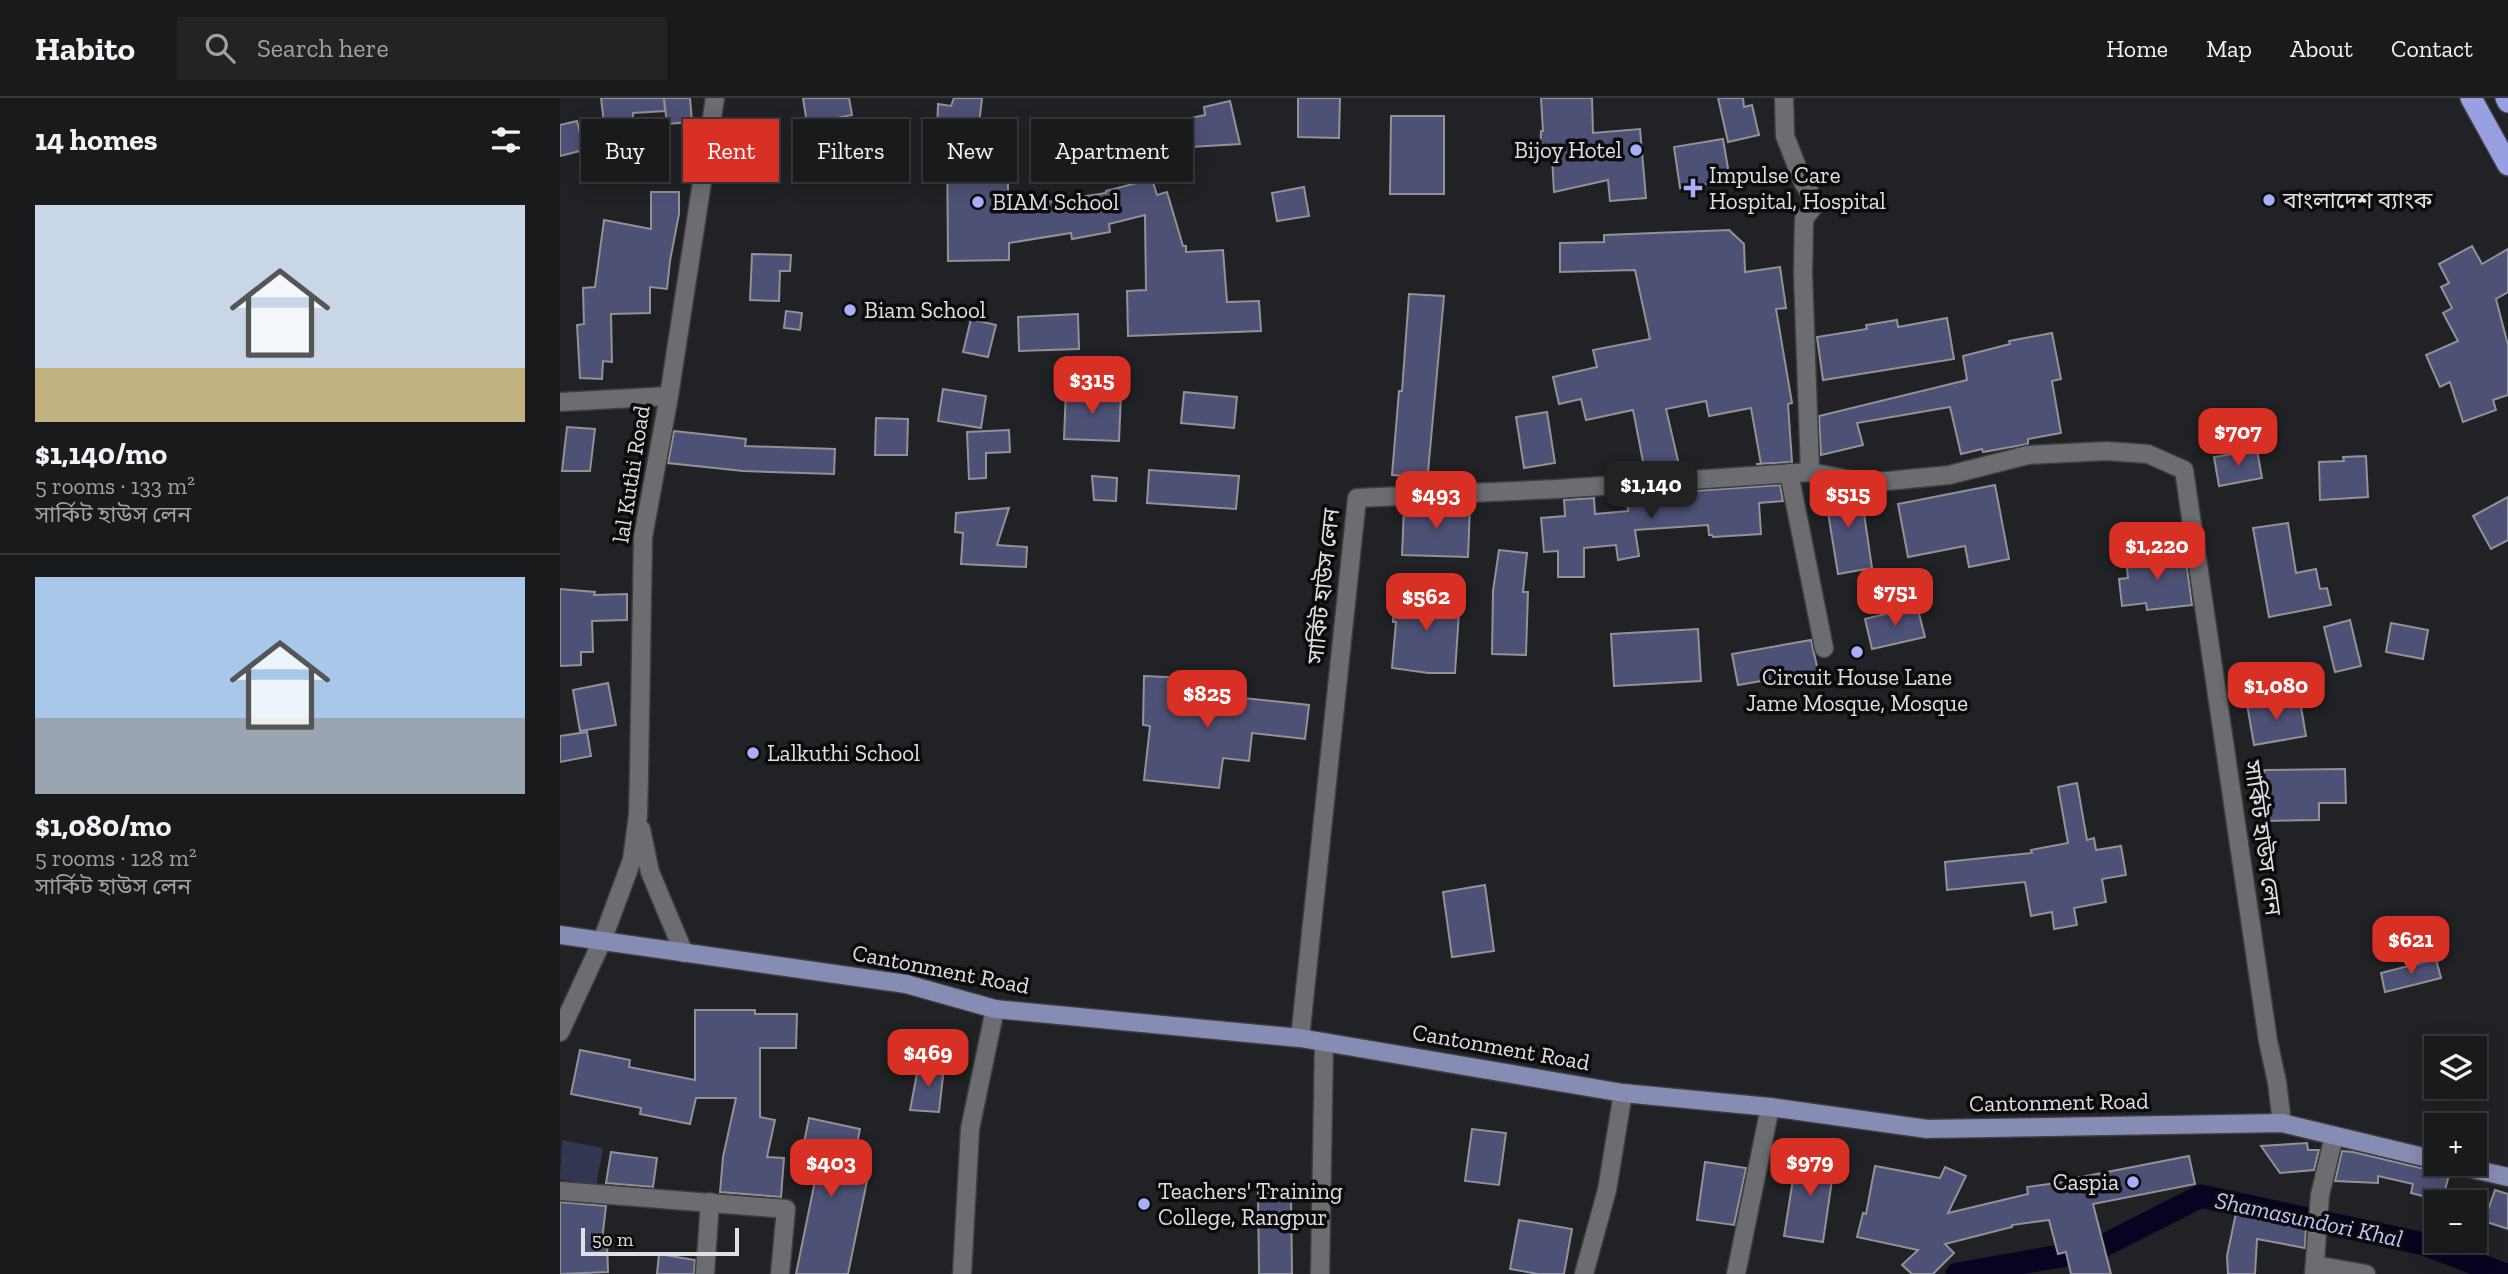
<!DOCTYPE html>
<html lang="en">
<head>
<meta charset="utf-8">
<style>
  :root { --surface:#191a1c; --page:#222325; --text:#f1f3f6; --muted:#9fa1a3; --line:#37383b; --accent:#d93025 }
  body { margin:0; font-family:"Zilla Slab","Noto Sans Bengali",serif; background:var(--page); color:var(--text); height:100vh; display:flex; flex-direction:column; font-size:26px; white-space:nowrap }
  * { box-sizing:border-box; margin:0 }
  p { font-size:23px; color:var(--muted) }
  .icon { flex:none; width:38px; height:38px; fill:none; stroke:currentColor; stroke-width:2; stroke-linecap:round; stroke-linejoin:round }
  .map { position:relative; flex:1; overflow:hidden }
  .drawer { display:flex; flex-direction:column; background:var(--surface); width:560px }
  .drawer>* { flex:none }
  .top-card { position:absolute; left:21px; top:21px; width:665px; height:63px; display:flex; gap:14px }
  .buttons { position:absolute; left:1864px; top:938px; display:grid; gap:14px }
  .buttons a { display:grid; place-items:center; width:63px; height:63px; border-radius:0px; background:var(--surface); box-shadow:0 4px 18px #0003,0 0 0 2px var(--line); font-size:35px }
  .scale { position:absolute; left:21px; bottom:18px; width:158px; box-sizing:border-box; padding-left:7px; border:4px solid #e0e0e2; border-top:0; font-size:19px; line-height:24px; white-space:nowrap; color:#e0e0e2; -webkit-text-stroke:5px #0b0b0d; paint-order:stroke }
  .price { position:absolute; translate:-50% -60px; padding:0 16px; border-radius:14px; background:var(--accent); color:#fff; font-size:23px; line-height:46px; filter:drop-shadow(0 2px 4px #0008) }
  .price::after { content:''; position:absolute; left:50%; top:42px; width:21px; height:16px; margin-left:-10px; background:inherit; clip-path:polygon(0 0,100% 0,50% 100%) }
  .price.selected { background:#222; color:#fff }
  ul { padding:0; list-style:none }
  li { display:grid; align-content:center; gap:14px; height:371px; padding:0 35px }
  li+li { border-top:2px solid var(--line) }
  li span { display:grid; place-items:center; height:217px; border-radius:0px; color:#555 }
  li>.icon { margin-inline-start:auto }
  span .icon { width:126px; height:126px; fill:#fffc; stroke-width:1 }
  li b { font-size:30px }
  h2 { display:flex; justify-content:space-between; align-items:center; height:84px; padding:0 35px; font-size:30px }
  .pill { padding:0 24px; border-radius:0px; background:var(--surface); box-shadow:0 4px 18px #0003,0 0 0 2px var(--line); font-size:24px; line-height:63px }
  .pill.selected { background:var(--accent); color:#fff }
  header { display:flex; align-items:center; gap:42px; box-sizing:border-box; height:98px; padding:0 35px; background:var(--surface); border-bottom:2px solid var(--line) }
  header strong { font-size:33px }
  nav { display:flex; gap:38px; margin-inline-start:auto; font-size:24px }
  .search { width:490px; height:63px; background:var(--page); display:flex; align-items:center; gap:18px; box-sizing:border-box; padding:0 24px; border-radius:0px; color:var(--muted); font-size:26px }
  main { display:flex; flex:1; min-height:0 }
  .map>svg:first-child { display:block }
</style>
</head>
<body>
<header>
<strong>Habito</strong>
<div class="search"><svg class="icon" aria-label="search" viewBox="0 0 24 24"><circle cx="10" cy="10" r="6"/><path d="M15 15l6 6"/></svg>Search here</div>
<nav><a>Home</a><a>Map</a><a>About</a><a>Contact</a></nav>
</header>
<main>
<section class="drawer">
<h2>14 homes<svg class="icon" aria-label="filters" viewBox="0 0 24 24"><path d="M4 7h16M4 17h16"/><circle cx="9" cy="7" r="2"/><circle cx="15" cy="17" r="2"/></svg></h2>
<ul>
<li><span style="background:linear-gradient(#c9d6e8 75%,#c2b280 0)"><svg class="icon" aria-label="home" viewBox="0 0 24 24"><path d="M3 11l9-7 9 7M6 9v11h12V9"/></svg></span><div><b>$1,140/mo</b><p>5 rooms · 133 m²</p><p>সার্কিট হাউস লেন</p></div></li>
<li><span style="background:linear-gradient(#a9c7e8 65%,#9aa5b1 0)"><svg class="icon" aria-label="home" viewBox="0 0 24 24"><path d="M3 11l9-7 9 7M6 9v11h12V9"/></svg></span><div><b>$1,080/mo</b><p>5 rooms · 128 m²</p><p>সার্কিট হাউস লেন</p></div></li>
</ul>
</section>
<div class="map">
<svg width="1948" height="1176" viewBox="0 0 1948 1176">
  <rect width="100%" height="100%" fill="#212225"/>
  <path fill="#333650" d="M 2,1042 L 43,1050 L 36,1088 L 0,1081 Z"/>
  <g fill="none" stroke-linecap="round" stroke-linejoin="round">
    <path stroke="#060421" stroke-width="23" d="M 1397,1176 L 1535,1152 L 1641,1098 L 1864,1146 L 1943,1176"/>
  </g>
  <g fill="#4d5175" stroke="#929296" stroke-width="2">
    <path d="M 41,0 L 130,0 L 132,24 L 107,26 L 104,1 L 105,13 L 73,15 L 73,20 L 44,25 Z"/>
    <path d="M 243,0 L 289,0 L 292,17 L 247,26 Z"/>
    <path d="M 394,0 L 422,0 L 417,45 L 448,45 L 448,110 L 546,95 L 546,93 L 592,81 L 597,97 L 607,94 L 623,148 L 626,148 L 626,154 L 663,152 L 667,204 L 699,203 L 701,233 L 568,238 L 567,193 L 586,192 L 585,117 L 549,126 L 550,134 L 512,141 L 511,135 L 449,145 L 449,162 L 388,163 L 387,35 L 377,34 L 378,6 L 391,8 Z"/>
    <path d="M 738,0 L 780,0 L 779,40 L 738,39 Z"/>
    <path d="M 981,0 L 1032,0 L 1033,35 L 1080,31 L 1086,100 L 1050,103 L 1048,82 L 994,94 L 992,59 L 980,58 L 981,33 L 983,33 Z"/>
    <path d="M 1158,0 L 1183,0 L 1184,9 L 1192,7 L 1199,37 L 1168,44 Z"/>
    <path d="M 670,3 L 680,46 L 613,50 L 608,25 L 645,17 L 644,9 Z"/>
    <path d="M 831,18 L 884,18 L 884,96 L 830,96 Z"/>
    <path d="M 17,23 L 24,52 L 0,58 L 0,27 Z"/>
    <path d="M 509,40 L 513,62 L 495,65 L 491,43 Z"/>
    <path d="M 1163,41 L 1170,82 L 1120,90 L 1114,49 Z"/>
    <path d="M 744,89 L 749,118 L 717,123 L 712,95 Z"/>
    <path d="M 91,94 L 119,94 L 119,116 L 110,163 L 107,191 L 90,189 L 90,215 L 51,216 L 52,264 L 43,263 L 42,281 L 20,280 L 17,227 L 24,226 L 23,190 L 35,189 L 44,122 L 91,131 Z"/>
    <path d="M 1169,132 L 1184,146 L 1185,174 L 1220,169 L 1226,210 L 1216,211 L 1232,305 L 1228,306 L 1232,364 L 1196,366 L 1201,366 L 1191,310 L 1149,318 L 1146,303 L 1106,311 L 1120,371 L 1085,374 L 1073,312 L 1026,322 L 1021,301 L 999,306 L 993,279 L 1037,269 L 1033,252 L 1090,241 L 1075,172 L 1000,174 L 1000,145 L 1044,144 L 1044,137 Z"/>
    <path d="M 1912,148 L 1922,166 L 1948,151 L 1948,194 L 1936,201 L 1948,247 L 1948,297 L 1933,302 L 1936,312 L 1903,324 L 1890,284 L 1880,289 L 1866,257 L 1898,243 L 1883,215 L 1892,210 L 1881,189 L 1889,185 L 1879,166 Z"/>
    <path d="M 192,156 L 231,157 L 230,173 L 220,173 L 219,203 L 190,202 Z"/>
    <path d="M 849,196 L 884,198 L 867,385 L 845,386 L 845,378 L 832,377 L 839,293 L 842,293 Z"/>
    <path d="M 226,213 L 242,215 L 240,232 L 224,230 Z"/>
    <path d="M 518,216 L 519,251 L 459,253 L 458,219 Z"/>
    <path d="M 1387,220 L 1394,261 L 1263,282 L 1257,239 L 1307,231 L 1306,227 L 1337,222 L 1338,229 Z"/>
    <path d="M 411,221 L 436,227 L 428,259 L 403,254 Z"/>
    <path d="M 1492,235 L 1501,281 L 1492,283 L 1501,335 L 1468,341 L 1468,346 L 1423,354 L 1422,351 L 1401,356 L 1390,309 L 1297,325 L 1303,347 L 1261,357 L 1259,318 L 1407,282 L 1403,258 L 1450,246 L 1449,243 Z"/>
    <path d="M 383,291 L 426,298 L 421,330 L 378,323 Z"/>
    <path d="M 506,292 L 561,296 L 559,343 L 504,341 Z"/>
    <path d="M 624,294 L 677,299 L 674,330 L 621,325 Z"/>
    <path d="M 987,314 L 995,365 L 964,370 L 956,319 Z"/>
    <path d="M 316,320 L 348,321 L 347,357 L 315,357 Z"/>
    <path d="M 7,329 L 35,331 L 30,373 L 2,373 Z"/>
    <path d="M 449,332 L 450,354 L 426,355 L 426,380 L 409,381 L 407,334 Z"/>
    <path d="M 114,333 L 186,341 L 185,348 L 275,351 L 274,376 L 183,373 L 108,365 Z"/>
    <path d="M 1697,352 L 1702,380 L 1659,388 L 1654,359 Z"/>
    <path d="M 1806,358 L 1808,399 L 1760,402 L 1759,364 L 1784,363 L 1783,359 Z"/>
    <path d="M 589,372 L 679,378 L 676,411 L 587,405 Z"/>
    <path d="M 532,378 L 557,380 L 556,403 L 534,402 Z"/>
    <path d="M 1220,387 L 1223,403 L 1199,405 L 1201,436 L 1153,439 L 1152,437 L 1149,437 L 1148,427 L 1075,432 L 1079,458 L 1058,462 L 1056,447 L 1024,450 L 1024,479 L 998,479 L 998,453 L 984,454 L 981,420 L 1005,418 L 1004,402 L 1034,400 L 1035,416 L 1068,413 L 1067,402 L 1091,400 L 1090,396 Z"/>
    <path d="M 1435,387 L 1449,461 L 1409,469 L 1405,448 L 1348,459 L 1338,406 Z"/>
    <path d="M 1270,389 L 1301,395 L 1312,470 L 1278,476 L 1264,390 Z"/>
    <path d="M 1948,399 L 1948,442 L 1931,451 L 1913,418 Z"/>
    <path d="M 883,408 L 910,408 L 908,459 L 842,457 L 844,409 Z"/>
    <path d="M 449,410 L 437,447 L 467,449 L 466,469 L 401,466 L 403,435 L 395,434 L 396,415 Z"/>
    <path d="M 1728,425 L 1736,475 L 1756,471 L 1760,491 L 1767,490 L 1771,507 L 1709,519 L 1693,430 Z"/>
    <path d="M 939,452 L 967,455 L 963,494 L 968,494 L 966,557 L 932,556 L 933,493 Z"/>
    <path d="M 1625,455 L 1632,507 L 1587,512 L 1586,505 L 1562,508 L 1559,481 L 1568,480 L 1566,462 Z"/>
    <path d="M 0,491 L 35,494 L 34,497 L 67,496 L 67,522 L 32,523 L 33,554 L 21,554 L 21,567 L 0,568 Z"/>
    <path d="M 835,494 L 900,499 L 895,575 L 868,575 L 832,570 L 836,524 L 833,524 Z"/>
    <path d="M 1357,508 L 1365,539 L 1312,551 L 1305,521 Z"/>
    <path d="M 1790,522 L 1801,568 L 1775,574 L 1764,529 Z"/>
    <path d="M 1831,525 L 1868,532 L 1863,561 L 1826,554 Z"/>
    <path d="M 1138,531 L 1141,583 L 1054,588 L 1051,536 Z"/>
    <path d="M 1251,542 L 1258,573 L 1178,587 L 1172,556 Z"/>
    <path d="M 584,578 L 628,580 L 627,594 L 749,607 L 745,641 L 692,635 L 689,663 L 663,660 L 659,690 L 584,682 L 590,628 L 583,627 Z"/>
    <path d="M 48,585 L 56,627 L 20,633 L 13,592 Z"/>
    <path d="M 1709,602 L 1711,608 L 1740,603 L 1746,638 L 1694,647 L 1687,606 Z"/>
    <path d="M 27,634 L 31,658 L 0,664 L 0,638 Z"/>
    <path d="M 1785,671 L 1786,705 L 1759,705 L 1759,722 L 1705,723 L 1704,672 Z"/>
    <path d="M 1517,685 L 1527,742 L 1534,740 L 1536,752 L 1561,748 L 1566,777 L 1542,781 L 1546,804 L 1514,810 L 1517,827 L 1494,831 L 1492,814 L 1471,818 L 1465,784 L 1387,792 L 1385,764 L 1472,755 L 1471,752 L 1508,745 L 1498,689 Z"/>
    <path d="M 925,787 L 934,853 L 892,859 L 883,794 Z"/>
    <path d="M 1876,861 L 1881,880 L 1825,894 L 1821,875 Z"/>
    <path d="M 135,912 L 195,912 L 195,916 L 237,916 L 236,950 L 200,950 L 200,1019 L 215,1022 L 207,1059 L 224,1060 L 221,1099 L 160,1094 L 163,1059 L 176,1000 L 136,1000 L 130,1026 L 80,1016 L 81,1010 L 11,996 L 20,952 L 70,962 L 69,969 L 135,982 Z"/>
    <path d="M 359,965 L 384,969 L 379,1014 L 350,1012 Z"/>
    <path d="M 249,1020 L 300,1031 L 290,1079 L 307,1083 L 288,1176 L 236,1176 L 258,1068 L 240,1064 Z"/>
    <path d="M 912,1031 L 946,1035 L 939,1087 L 905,1083 Z"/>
    <path d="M 1747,1045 L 1748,1052 L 1759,1052 L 1754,1072 L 1720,1075 L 1701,1048 Z"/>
    <path d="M 1782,1053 L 1793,1054 L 1873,1073 L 1881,1072 L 1889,1077 L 1882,1103 L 1851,1095 L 1853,1086 L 1818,1078 L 1818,1085 L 1775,1083 Z"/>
    <path d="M 51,1054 L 97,1060 L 93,1089 L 46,1085 Z"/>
    <path d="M 1237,1056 L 1275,1061 L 1263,1144 L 1224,1138 Z"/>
    <path d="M 1629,1058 L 1635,1086 L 1533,1106 L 1551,1176 L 1511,1176 L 1506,1154 L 1498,1156 L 1489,1122 L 1452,1127 L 1452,1129 L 1385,1146 L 1394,1155 L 1373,1176 L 1352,1176 L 1342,1167 L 1358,1152 L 1297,1139 L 1303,1115 L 1306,1116 L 1315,1068 L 1380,1080 L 1385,1069 L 1406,1078 L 1388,1115 L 1468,1096 L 1467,1089 L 1512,1083 L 1511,1081 Z"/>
    <path d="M 1145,1064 L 1186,1070 L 1174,1127 L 1137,1122 Z"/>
    <path d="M 1935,1092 L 1948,1096 L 1948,1131 L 1924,1123 Z"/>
    <path d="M 698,1094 L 731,1096 L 732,1176 L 699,1176 Z"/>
    <path d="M 0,1104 L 46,1108 L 42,1143 L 47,1143 L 48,1174 L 0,1176 Z"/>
    <path d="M 1677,1110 L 1746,1125 L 1745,1150 L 1697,1141 L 1695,1176 L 1668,1176 L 1667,1158 Z"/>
    <path d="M 959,1122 L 1012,1131 L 1004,1176 L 978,1176 L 950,1171 Z"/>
    <path d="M 99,1156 L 135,1162 L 134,1176 L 97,1176 Z"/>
  </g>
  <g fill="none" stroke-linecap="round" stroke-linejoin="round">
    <defs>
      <g id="minor">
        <path d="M 1224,0 L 1225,38 L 1243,84 L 1256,105 L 1244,121 L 1243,175 L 1250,374"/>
        <path d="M 0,304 L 109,298"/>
        <path d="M 1229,375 L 1264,550"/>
        <path d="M 81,731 L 90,774 L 124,855"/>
        <path d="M 0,934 L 42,843 L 72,762 L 78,717 L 79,675 L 83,439 L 109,298 L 155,0"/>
        <path d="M 740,940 L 797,400 L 997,391 L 1250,374 L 1307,385 L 1389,377 L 1468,357 L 1547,353 L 1588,356 L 1624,372 L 1708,943 L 1717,984 L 1722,1025"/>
        <path d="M 0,1093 L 226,1111 L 220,1176"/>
        <path d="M 1755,1167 L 1806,1176"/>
        <path d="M 145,1176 L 150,1104"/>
        <path d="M 402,1176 L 410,1031 L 435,911"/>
        <path d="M 760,1176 L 764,944"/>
        <path d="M 1024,1176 L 1047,1092 L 1063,995"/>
        <path d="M 1176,1176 L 1210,1009"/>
        <path d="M 1754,1176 L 1760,1097 L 1774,1038"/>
      </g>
      <g id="major">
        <path d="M 0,837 L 346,886 L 435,911 L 740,940 L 1063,995 L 1210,1009 L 1367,1031 L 1722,1025 L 1876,1062"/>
        <path d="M 1891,1066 L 1948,1079"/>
      </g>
      <g id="highway">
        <path d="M 1911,0 L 1948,67"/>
        <path d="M 1946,0 L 1948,4"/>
      </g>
    </defs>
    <use href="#minor" stroke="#3e3e41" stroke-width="21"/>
    <use href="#major" stroke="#3e3e41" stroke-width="21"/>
    <use href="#highway" stroke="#3e3e41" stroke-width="24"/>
    <use href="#minor" stroke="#6c6d71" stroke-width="18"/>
    <use href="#major" stroke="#878cb5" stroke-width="18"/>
    <use href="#highway" stroke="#99a0e2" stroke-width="21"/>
  </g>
  <g fill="#a8b0fc" stroke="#0b0b0d" stroke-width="2.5">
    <circle cx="1076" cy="52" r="7"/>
    <path d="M1129.5 79.5h7v7h7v7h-7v7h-7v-7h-7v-7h7z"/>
    <circle cx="1709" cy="102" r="7"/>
    <circle cx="418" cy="104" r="7"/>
    <circle cx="290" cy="212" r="7"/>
    <circle cx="1297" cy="554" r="7"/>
    <circle cx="193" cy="655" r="7"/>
    <circle cx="1573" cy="1084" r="7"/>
    <circle cx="584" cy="1106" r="7"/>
  </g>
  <g text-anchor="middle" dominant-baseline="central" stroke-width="7" stroke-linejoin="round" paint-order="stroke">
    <g font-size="23" fill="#e0e0e2" stroke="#0b0b0d" text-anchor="start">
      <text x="1062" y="52" text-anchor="end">Bijoy Hotel</text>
      <text x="1149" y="77">Impulse Care<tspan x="1149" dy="26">Hospital, Hospital</tspan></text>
      <text x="1723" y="102">বাংলাদেশ ব্যাংক</text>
      <text x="432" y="104">BIAM School</text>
      <text x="304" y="212">Biam School</text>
      <text x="1297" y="579" text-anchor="middle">Circuit House Lane<tspan x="1297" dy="26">Jame Mosque, Mosque</tspan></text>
      <text x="207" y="655">Lalkuthi School</text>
      <text x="1559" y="1084" text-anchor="end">Caspia</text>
      <text x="598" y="1093">Teachers' Training<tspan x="598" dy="26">College, Rangpur</tspan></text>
    </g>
    <g font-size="23" fill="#e0e0e2" stroke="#0b0b0d">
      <text transform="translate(71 376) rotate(-81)">lal Kuthi Road</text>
      <text transform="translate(763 488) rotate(-84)">সার্কিট হাউস লেন</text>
      <text transform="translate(1703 740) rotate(82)">সার্কিট হাউস লেন</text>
      <text transform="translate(381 871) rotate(11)">Cantonment Road</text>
      <text transform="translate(941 949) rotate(10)">Cantonment Road</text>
      <text transform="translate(1499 1004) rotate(-1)">Cantonment Road</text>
    </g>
    <g font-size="24" font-style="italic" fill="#bfc6f9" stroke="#0b0b0d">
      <text transform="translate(1749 1121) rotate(12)">Shamasundori Khal</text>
    </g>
  </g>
</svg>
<div class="buttons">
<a><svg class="icon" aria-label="layers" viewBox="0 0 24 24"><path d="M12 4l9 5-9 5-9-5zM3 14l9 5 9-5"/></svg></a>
<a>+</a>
<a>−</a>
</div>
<div class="scale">50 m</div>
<b class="price" style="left:532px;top:318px">$315</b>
<b class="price" style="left:1678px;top:370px">$707</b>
<b class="price selected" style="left:1091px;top:423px">$1,140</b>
<b class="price" style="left:1288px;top:432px">$515</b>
<b class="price" style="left:876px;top:433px">$493</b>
<b class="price" style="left:1597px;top:484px">$1,220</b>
<b class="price" style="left:1335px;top:530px">$751</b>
<b class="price" style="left:866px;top:535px">$562</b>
<b class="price" style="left:1716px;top:624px">$1,080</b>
<b class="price" style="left:647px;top:632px">$825</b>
<b class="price" style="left:1851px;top:878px">$621</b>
<b class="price" style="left:368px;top:991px">$469</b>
<b class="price" style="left:1250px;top:1100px">$979</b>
<b class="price" style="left:271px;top:1101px">$403</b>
<div class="top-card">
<a class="pill">Buy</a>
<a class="pill selected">Rent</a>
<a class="pill">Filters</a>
<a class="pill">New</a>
<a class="pill">Apartment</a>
</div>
</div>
</main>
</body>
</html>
